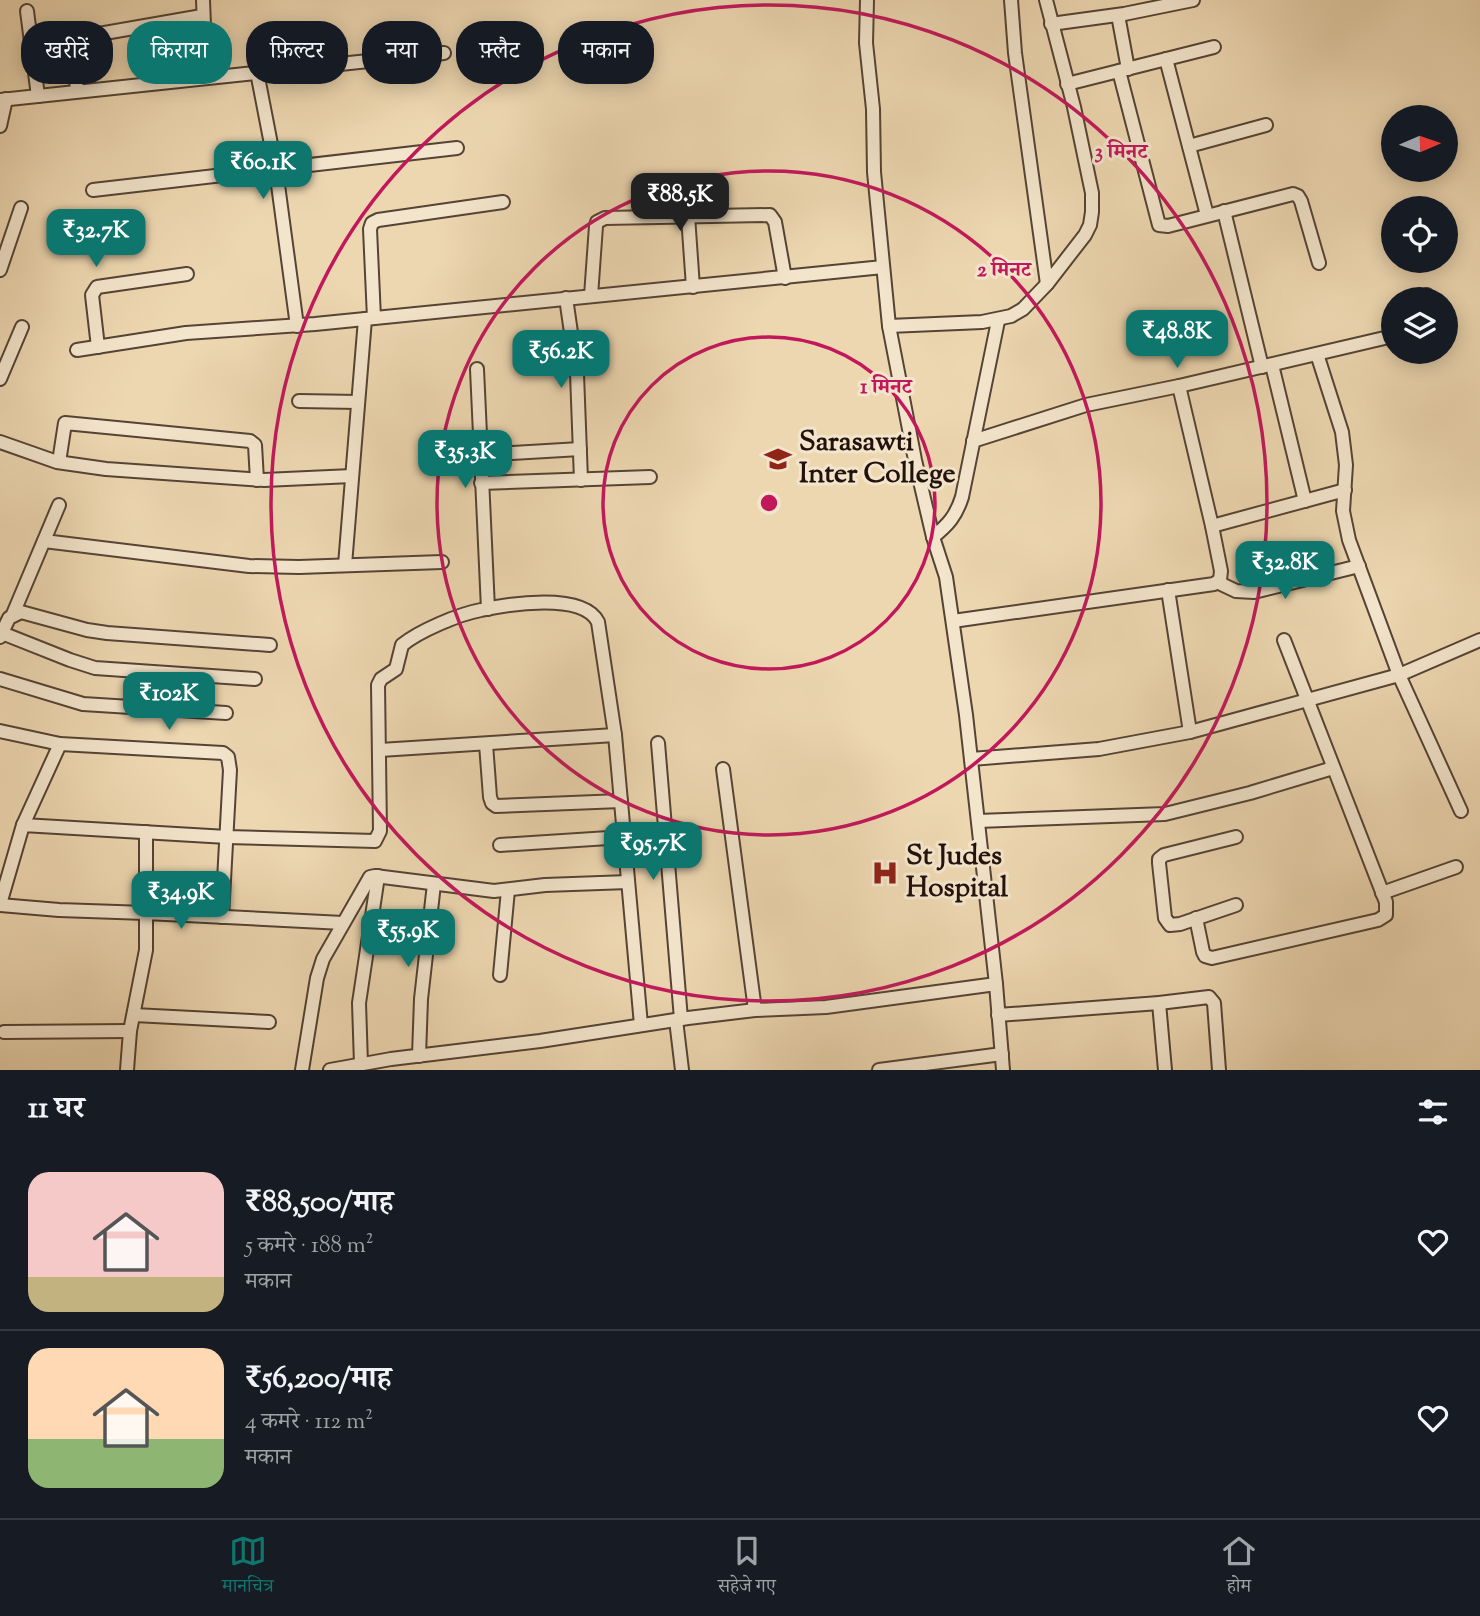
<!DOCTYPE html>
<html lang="hi">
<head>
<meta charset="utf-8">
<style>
  :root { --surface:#171b24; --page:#20242c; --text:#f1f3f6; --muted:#9ea1a6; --line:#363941; --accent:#0f766e }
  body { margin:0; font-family:"Sorts Mill Goudy","Noto Serif Devanagari",serif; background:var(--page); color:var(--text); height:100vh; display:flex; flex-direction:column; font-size:26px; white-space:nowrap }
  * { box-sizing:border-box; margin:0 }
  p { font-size:23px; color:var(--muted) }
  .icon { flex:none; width:38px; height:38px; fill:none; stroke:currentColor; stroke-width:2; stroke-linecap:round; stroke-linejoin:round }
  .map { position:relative; height:1070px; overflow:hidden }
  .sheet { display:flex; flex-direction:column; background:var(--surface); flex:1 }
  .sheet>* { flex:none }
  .guide { position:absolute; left:21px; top:21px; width:700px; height:63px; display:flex; gap:14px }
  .needle { width:46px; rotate:88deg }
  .fabs { position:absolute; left:1381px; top:105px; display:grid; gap:14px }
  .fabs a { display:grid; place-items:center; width:77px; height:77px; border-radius:50%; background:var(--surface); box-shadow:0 4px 18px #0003; font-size:35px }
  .price { position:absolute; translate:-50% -60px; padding:0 16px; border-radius:14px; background:var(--accent); color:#fff; font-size:23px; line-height:46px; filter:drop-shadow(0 2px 4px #0008) }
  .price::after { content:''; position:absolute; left:50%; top:42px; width:21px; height:16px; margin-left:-10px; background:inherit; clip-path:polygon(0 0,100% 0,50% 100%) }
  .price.active { background:#222; color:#fff }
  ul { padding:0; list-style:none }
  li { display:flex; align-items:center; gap:21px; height:175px; padding:0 28px }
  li+li { border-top:2px solid var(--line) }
  li span { display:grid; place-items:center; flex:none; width:196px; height:140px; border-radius:21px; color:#555 }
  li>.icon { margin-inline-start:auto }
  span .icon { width:84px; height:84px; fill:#fffc; stroke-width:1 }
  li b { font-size:30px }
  h2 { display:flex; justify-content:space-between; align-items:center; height:84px; padding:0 28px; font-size:30px }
  .tag { padding:0 24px; border-radius:28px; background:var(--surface); box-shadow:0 4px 18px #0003; font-size:24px; line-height:63px }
  .tag.active { background:var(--accent); color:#fff }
  .dock { display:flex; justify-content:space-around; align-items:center; height:98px; border-top:2px solid var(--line); background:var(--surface); font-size:19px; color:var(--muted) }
  .dock a { display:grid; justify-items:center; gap:4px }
  .dock .active { color:var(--accent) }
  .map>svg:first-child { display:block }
</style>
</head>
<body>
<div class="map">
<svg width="1480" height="1070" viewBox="0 0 1480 1070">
  <rect width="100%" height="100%" fill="#edd7b1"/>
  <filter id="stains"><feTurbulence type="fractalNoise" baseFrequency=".00286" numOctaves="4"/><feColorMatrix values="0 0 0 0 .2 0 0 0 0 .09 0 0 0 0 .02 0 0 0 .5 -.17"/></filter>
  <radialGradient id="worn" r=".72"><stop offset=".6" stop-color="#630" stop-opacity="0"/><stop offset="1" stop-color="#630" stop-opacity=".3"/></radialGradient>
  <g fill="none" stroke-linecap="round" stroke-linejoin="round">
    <defs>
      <g id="street">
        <path d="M 203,0 L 206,78"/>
        <path d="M 867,0 L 866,43 L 873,109 L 874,172 L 889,326 L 915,460 L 933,537 L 946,577 L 966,715 L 996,984"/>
        <path d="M 1011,0 L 1015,53 L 1047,284"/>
        <path d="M 27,11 L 38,96"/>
        <path d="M 1118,15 L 1128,69"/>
        <path d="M 1051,24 L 1124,14 L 1193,0"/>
        <path d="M 1166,59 L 1207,215"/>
        <path d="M 1119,71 L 1159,225 L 1168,226 L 1293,194 L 1298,196 L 1301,201 L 1319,263"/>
        <path d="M 257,72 L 276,170 L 297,326"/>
        <path d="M 1067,84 L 1214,47"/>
        <path d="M 77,91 L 73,43 L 76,38 L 202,16"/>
        <path d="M 0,100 L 444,53"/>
        <path d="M 0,126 L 6,99"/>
        <path d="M 1189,146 L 1266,125"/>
        <path d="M 93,190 L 457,148"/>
        <path d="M 1224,211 L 1262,367"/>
        <path d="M 688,216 L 693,287"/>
        <path d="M 0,270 L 21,208"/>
        <path d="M 591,296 L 596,226 L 597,222 L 605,218 L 770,215 L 775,222 L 785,278"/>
        <path d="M 566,298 L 577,374 L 581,480"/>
        <path d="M 1426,299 L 1427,295"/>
        <path d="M 374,318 L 370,229 L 372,223 L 378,220 L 503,202"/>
        <path d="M 889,326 L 982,322 L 1011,316 L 1023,309 L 1047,284 L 1085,235 L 1090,225 L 1092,212 L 1092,193 L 1074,107 L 1046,0"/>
        <path d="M 98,347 L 92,295 L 97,287 L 187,274"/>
        <path d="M 77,350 L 186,333 L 315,324 L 883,267"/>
        <path d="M 1317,354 L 1342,432 L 1346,465 L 1343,511 L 1349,540 L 1399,675 L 1461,811"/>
        <path d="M 1272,365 L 1305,501"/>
        <path d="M 477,369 L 488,609"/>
        <path d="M 0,379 L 22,327"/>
        <path d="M 299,401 L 358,402"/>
        <path d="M 973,441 L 1086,405 L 1179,386 L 1393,336"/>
        <path d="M 0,442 L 57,462 L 106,469 L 264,480 L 352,476"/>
        <path d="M 480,455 L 580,449"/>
        <path d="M 59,462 L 65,423 L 250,441 L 255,445 L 257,480"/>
        <path d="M 481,483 L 650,477"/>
        <path d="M 1212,526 L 1345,490"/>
        <path d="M 933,537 C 948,525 956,516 962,497 L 998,321"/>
        <path d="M 44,541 L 249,566 L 299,567 L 442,562"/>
        <path d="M 345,565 L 365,319"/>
        <path d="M 1217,582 L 1236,591 L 1254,592 L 1359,566"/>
        <path d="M 1168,590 L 1190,732"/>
        <path d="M 13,614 L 59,505"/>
        <path d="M 953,621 L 1214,584 L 1220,580 L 1221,571 L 1212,526 L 1179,386"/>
        <path d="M 2,633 L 70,660 L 95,668 L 255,679"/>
        <path d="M 0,637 L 9,618 L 21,612 L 87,630 L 107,633 L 270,645"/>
        <path d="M 0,679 L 83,704 L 226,713"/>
        <path d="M 0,731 L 60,744 L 223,753 L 228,757 L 230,770 L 222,917"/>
        <path d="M 658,743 L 681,1019"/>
        <path d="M 486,744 L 490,797 L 492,803 L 496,806 L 621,801"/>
        <path d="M 380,750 L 615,735"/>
        <path d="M 971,759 L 1099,749 L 1190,732 L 1399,675 L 1480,640"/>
        <path d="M 723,769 L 755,1010"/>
        <path d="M 978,821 L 1165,814 L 1250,793 L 1333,768"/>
        <path d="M 23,825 L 60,744"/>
        <path d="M 500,845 L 624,837"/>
        <path d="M 1382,893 L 1456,867"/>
        <path d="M 0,904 L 23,825 L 227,837 L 375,841 L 380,831 L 378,685 L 381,679 L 396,669 L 402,645 C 419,631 459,614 481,610 C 508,604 583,592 598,622 L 615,735 L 641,1025"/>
        <path d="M 0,905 L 59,910 L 146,913 L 146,832"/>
        <path d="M 1236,905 L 1180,924 L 1170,925 L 1165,918 L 1159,863 L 1159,859 L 1164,855 L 1236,837"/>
        <path d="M 1196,918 L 1203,952 L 1205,956 L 1212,958 L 1378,920 L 1386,915 L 1386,902 L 1284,640"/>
        <path d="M 500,975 L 508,890"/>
        <path d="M 1159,1003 L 1165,1070"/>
        <path d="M 134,1015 L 269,1022"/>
        <path d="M 998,1015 L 1159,1003 L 1209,997 L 1214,1003 L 1219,1070"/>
        <path d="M 676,1020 L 682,1070"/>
        <path d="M 4,1032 L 130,1031"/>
        <path d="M 419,1056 L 421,999 L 434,884"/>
        <path d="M 361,1064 L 359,1003 L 378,876"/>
        <path d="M 127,1070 L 130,1031 L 146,950 L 146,913 L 343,923"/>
        <path d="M 302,1070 L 317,978 L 323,959 L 370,877 L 375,876 L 494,891 L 545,885 L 628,882"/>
        <path d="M 330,1070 L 391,1059 L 540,1041 L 688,1018 L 755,1010 L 826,1007 L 996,984 L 1003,1070"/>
        <path d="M 879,1070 L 1002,1054"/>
      </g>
    </defs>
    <use href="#street" stroke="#554335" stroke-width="16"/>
    <use href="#street" stroke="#f3e5cc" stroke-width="12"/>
  </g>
  <g fill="none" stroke="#c2185b" stroke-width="3.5">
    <circle cx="769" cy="503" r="166"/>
    <circle cx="769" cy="503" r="332"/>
    <circle cx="769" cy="503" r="498"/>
  </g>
  <defs>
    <symbol id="university-bare" viewBox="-9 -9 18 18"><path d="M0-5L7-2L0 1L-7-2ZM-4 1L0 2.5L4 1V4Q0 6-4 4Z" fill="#8f2418" stroke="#f3e5cc" stroke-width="2.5" paint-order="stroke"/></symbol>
    <symbol id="hospital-bare" viewBox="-9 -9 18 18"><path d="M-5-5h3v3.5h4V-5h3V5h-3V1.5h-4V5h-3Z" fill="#8f2418" stroke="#f3e5cc" stroke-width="2.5" paint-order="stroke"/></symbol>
  </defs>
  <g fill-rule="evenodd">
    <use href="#university-bare" x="759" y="440" width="38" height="38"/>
    <use href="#hospital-bare" x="866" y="854" width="38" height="38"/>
  </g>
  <g text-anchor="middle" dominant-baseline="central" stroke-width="6" stroke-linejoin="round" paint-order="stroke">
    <g font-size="28" font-weight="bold" fill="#22120c" stroke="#f3e5cc" text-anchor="start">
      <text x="799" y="443">Sarasawti<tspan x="799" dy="32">Inter College</tspan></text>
      <text x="906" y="857">St Judes<tspan x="906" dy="32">Hospital</tspan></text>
    </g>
  </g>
  <circle cx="769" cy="503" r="10" fill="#c2185b" stroke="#f3e5cc" stroke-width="3.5"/>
  <g font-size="21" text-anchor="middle" font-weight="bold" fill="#c2185b" stroke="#f3e5cc" stroke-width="6" stroke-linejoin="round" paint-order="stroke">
    <text x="1121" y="158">3 मिनट</text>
    <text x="1004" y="276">2 मिनट</text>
    <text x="886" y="393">1 मिनट</text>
  </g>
  <rect width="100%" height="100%" filter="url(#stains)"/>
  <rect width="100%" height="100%" fill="url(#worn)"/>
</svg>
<div class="fabs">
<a><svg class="needle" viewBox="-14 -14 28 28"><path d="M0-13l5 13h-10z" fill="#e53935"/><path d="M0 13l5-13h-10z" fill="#9ea1a6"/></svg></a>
<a><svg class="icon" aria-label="locate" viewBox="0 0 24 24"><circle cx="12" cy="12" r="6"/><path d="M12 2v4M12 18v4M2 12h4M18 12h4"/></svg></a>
<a><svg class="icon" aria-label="layers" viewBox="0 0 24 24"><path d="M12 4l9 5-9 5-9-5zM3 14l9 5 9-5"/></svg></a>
</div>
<b class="price" style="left:263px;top:201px">₹60.1K</b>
<b class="price active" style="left:680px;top:233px">₹88.5K</b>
<b class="price" style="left:96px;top:269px">₹32.7K</b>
<b class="price" style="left:1177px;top:370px">₹48.8K</b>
<b class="price" style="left:561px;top:390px">₹56.2K</b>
<b class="price" style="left:465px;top:490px">₹35.3K</b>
<b class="price" style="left:1285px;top:601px">₹32.8K</b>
<b class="price" style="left:169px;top:732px">₹102K</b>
<b class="price" style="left:653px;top:882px">₹95.7K</b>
<b class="price" style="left:181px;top:931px">₹34.9K</b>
<b class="price" style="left:408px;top:969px">₹55.9K</b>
<div class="guide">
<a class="tag">खरीदें</a>
<a class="tag active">किराया</a>
<a class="tag">फ़िल्टर</a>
<a class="tag">नया</a>
<a class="tag">फ़्लैट</a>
<a class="tag">मकान</a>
</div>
</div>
<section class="sheet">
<h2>11 घर<svg class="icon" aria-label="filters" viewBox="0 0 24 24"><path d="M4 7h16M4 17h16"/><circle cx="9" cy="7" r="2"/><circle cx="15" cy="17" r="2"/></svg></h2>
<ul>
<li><span style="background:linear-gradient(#f6c9c9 75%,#c2b280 0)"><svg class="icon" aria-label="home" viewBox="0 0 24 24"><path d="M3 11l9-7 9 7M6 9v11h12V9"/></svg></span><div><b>₹88,500/माह</b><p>5 कमरे · 188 m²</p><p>मकान</p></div><svg class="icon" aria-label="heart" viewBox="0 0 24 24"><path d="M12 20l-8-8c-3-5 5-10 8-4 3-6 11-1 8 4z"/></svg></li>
<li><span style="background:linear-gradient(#ffd9b3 65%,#8fb573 0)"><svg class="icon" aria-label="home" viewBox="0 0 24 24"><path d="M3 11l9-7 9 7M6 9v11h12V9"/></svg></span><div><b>₹56,200/माह</b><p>4 कमरे · 112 m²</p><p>मकान</p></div><svg class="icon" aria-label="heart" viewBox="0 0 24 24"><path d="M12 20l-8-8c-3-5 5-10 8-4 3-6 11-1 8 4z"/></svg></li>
</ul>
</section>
<nav class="dock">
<a class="active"><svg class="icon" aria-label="map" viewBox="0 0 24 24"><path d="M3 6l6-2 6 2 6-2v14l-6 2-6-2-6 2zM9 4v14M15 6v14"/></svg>मानचित्र</a>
<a><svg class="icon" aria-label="saved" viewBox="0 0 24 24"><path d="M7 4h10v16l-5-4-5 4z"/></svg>सहेजे गए</a>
<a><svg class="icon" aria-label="home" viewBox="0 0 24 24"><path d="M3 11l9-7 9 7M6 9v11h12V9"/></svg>होम</a>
</nav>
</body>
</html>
